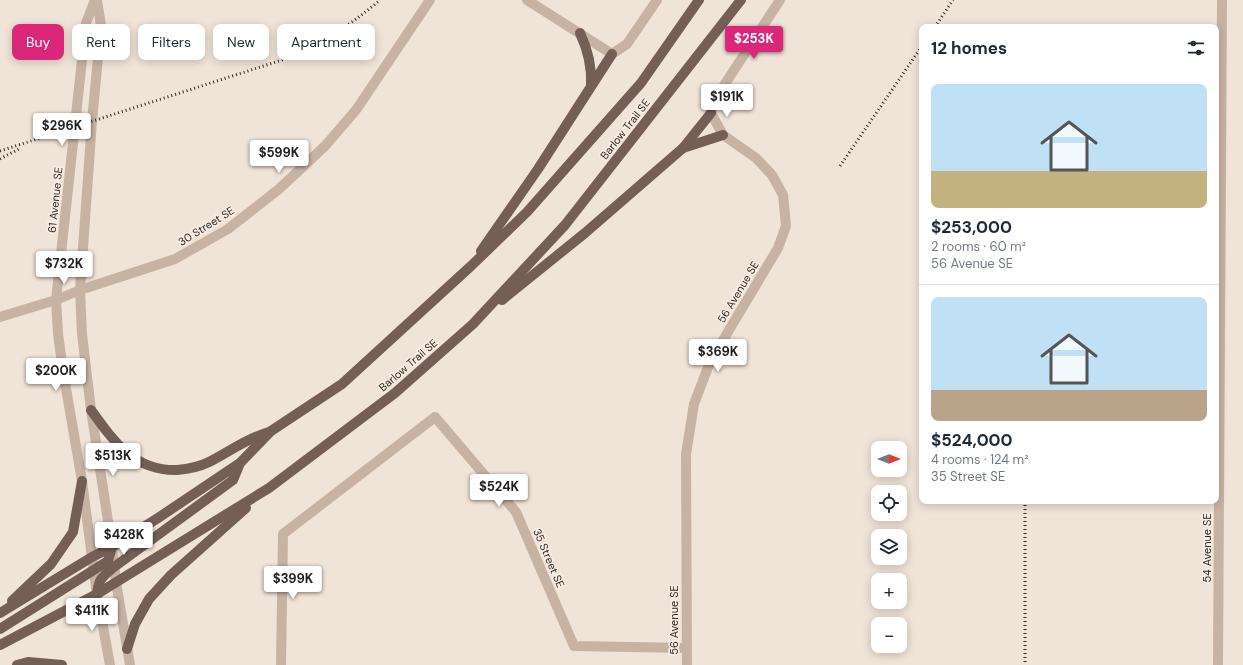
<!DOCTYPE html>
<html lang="en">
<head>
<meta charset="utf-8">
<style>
  :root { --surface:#fff; --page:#f2f2f3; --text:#1f2937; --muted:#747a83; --line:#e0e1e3; --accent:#db2777 }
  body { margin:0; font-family:"DM Sans",sans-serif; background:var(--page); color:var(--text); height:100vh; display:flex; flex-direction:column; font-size:15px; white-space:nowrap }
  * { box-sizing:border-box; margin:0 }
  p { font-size:13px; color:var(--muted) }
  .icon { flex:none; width:22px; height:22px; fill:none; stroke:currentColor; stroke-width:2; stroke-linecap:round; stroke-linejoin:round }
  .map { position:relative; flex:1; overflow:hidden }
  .side { position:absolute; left:919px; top:24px; width:300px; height:480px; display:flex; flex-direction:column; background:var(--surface); border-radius:8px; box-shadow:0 2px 10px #0003 }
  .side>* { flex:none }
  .top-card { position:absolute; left:12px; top:24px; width:380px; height:36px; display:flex; gap:8px }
  .needle { width:26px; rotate:90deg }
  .buttons { position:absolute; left:871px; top:441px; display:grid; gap:8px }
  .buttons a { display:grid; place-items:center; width:36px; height:36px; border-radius:8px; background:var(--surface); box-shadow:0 2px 10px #0003; font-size:20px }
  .price { position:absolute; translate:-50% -34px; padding:0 9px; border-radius:4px; background:#fff; color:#222; font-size:13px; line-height:26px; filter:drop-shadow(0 1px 2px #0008) }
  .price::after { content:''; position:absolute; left:50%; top:24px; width:12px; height:9px; margin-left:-6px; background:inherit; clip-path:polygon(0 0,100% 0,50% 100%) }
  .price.selected { background:var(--accent); color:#fff }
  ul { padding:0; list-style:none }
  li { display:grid; align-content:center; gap:8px; height:212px; padding:0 12px }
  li+li { border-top:1px solid var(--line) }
  li span { display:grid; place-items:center; height:124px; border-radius:8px; color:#555 }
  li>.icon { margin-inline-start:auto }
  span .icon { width:72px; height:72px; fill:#fffc; stroke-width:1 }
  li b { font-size:17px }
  h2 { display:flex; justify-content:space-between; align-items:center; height:48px; padding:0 12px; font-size:17px }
  .chip { padding:0 14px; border-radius:8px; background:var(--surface); box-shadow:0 2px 10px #0003; font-size:14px; line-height:36px }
  .chip.selected { background:var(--accent); color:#fff }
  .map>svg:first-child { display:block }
</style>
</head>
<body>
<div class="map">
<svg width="1243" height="665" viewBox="0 0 1243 665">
  <rect width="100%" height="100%" fill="#f0e3d7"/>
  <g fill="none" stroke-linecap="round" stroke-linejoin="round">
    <g stroke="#c7b3a4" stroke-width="10">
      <path d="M 97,0 L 101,26 L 92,121 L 80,290 L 82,334 L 91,410 L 112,547"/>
      <path d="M 527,0 L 612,54 L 627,44 L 657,0"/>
      <path d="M 0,317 L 56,300 L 80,290 L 175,259 L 228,229 L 279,189 L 325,146 L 356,110 L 430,0"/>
      <path d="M 92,557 L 82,481 L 63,371 L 58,334 L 56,300 L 86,23 L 95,0"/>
      <path d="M 281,665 L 283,534 L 435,417 L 516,512 L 574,646 L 687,648"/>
      <path d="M 687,665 L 686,454 L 694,404 L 710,362 L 778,248 L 786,226 L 783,195 L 772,175 L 756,158 L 723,135 L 711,113 L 715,99 L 780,0"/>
      <path d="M 1218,665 L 1222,0"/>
    </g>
    <g stroke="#c7b3a4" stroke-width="10">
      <path d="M 112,547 L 116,582 L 130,665"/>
      <path d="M 92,557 L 97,594 L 110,665"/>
    </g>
    <g stroke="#745f57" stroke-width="10">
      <path d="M 580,33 C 588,50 592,66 591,85"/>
      <path d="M 683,148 L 723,135"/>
      <path d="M 481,251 L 538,169 L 612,54"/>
      <path d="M 502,300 L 585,233 L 683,148 L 711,113"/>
      <path d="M 91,410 C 114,442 134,471 177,470 C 188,469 199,467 209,462 C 229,452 247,438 269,432"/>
      <path d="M 97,594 C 99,578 102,577 114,567 L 233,480 L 240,463"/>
      <path d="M 12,601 L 51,564 L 73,532 L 82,481"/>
      <path d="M 0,613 L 92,557 L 112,547 L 158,518 L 240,463 L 271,431 L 342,384 L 471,266 L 527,212 L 641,83 L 699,0"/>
      <path d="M 0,629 L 108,561 L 112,547"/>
      <path d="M 0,645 L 97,594 L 269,488 L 395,393 L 473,324 L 565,225 L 741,0"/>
      <path d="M 127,649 L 135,624 L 149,599 L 171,575 L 246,508"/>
      <path d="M 17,665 L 28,662 L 62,665"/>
    </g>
    <g stroke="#332925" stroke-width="3" stroke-dasharray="1 3" stroke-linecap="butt">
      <path d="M 935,27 L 953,0"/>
      <path d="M 0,151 L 282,60 C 318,45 350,26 380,0"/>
      <path d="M 0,159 L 19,149"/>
      <path d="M 840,166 L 922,46"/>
      <path d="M 1025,501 L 1025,665"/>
    </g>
  </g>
  <g text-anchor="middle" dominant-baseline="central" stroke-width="3.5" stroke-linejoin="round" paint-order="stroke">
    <g font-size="11" fill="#332925" stroke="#f8ede3">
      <text transform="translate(625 129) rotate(-52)">Barlow Trail SE</text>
      <text transform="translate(55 200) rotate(-84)">61 Avenue SE</text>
      <text transform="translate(206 226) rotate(-32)">30 Street SE</text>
      <text transform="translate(738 292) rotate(-59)">56 Avenue SE</text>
      <text transform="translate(408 365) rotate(-41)">Barlow Trail SE</text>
      <text transform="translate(1207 548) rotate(-90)">54 Avenue SE</text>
      <text transform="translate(549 558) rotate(67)">35 Street SE</text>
      <text transform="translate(674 620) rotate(-90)">56 Avenue SE</text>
    </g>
  </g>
</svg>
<div class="buttons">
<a><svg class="needle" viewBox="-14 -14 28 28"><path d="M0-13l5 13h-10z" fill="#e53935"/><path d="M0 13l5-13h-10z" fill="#747a83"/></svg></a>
<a><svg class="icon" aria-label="locate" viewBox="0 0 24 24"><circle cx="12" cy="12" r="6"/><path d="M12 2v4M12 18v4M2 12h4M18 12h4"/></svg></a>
<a><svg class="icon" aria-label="layers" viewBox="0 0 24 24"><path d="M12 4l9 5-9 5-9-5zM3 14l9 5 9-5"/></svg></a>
<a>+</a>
<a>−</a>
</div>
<b class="price selected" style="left:754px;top:60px">$253K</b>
<b class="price" style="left:727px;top:118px">$191K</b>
<b class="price" style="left:62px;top:147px">$296K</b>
<b class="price" style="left:279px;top:174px">$599K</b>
<b class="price" style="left:64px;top:285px">$732K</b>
<b class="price" style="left:718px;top:373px">$369K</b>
<b class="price" style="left:56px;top:392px">$200K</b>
<b class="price" style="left:113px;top:477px">$513K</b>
<b class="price" style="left:499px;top:508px">$524K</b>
<b class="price" style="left:124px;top:556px">$428K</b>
<b class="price" style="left:293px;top:600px">$399K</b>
<b class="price" style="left:92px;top:632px">$411K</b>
<div class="top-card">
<a class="chip selected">Buy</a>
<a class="chip">Rent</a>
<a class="chip">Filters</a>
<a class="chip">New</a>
<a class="chip">Apartment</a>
</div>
<section class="side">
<h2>12 homes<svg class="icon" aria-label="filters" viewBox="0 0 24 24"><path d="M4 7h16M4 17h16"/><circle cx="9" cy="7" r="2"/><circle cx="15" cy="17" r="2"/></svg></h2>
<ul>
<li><span style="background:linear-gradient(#bfe0f5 70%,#c2b280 0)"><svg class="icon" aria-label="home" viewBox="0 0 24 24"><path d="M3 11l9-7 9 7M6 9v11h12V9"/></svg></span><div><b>$253,000</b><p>2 rooms · 60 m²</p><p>56 Avenue SE</p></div></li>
<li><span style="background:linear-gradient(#bfe0f5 75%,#b9a48a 0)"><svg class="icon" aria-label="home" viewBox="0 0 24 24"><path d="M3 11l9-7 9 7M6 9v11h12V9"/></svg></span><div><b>$524,000</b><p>4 rooms · 124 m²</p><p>35 Street SE</p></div></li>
</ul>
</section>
</div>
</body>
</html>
